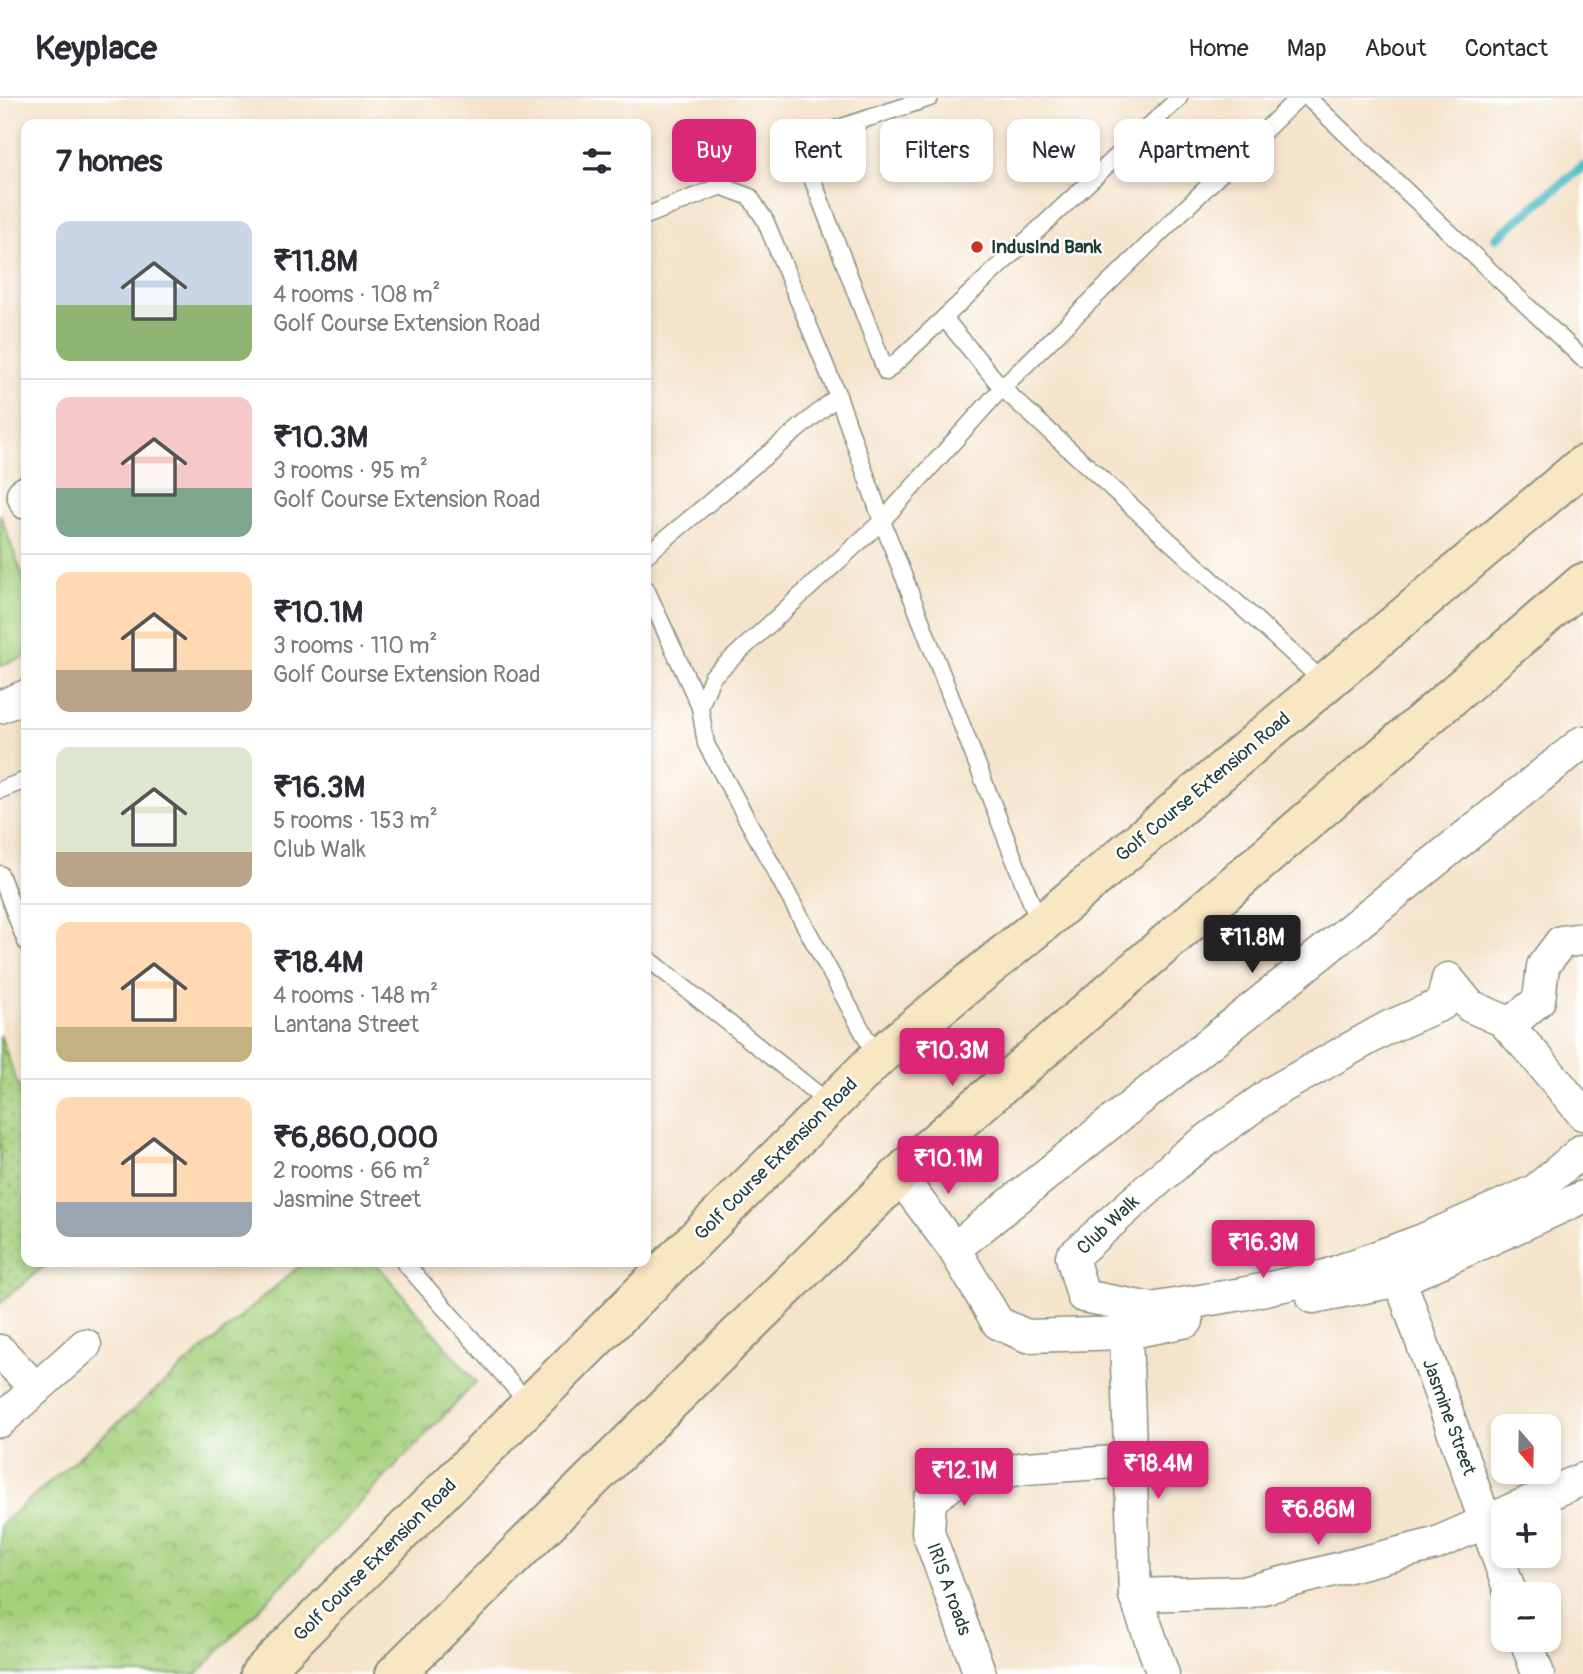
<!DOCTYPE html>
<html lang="en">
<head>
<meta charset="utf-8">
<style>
  :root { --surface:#fff; --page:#f2f2f3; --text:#2b2b33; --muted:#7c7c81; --line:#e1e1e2; --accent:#db2777 }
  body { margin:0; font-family:Pangolin,sans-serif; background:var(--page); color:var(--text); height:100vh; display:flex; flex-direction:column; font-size:26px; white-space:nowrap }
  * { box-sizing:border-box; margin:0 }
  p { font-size:23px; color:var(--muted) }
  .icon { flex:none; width:38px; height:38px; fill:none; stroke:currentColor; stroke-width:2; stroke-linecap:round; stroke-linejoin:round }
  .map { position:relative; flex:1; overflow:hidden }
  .panel { position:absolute; left:21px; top:21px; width:630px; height:1148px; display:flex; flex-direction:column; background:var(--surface); border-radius:14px; box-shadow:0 4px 10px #0003 }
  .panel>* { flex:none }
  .banner { position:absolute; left:672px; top:21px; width:665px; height:63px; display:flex; gap:14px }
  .needle { width:46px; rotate:160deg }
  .tools { position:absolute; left:1491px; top:1316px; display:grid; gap:14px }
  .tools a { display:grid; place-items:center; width:70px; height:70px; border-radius:14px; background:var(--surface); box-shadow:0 4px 10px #0003; font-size:35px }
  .price { position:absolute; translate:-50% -60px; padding:0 16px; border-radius:7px; background:var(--accent); color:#fff; font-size:23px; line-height:46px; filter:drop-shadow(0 2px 4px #0008) }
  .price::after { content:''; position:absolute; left:50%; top:42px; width:21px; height:16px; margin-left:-10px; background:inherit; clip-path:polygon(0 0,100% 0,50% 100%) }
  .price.on { background:#222; color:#fff }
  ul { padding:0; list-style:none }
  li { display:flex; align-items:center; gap:21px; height:175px; padding:0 35px }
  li+li { border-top:2px solid var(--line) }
  li span { display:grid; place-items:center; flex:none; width:196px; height:140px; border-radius:14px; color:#555 }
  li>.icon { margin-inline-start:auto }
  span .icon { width:84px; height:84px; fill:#fffc; stroke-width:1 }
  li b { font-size:30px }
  h2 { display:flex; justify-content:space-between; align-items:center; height:84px; padding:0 35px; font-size:30px }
  .pill { padding:0 24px; border-radius:14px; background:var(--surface); box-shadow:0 4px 10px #0003; font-size:24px; line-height:63px }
  .pill.on { background:var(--accent); color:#fff }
  header { display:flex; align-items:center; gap:42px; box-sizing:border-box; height:98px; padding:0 35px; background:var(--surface); border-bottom:2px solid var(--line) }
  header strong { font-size:33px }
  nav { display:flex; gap:38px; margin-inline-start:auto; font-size:24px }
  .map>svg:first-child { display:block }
</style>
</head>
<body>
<header>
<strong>Keyplace</strong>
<nav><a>Home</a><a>Map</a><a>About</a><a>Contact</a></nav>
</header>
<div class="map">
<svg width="1583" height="1576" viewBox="0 0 1583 1576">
  <defs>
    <pattern id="grass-dots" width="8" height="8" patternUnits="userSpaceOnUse" patternTransform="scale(1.75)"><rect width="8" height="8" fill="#a4d07c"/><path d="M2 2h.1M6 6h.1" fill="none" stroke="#85aa66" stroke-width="1.8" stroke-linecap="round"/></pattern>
    <pattern id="park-crowns" width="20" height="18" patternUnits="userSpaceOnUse" patternTransform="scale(1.75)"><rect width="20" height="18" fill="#a4d07c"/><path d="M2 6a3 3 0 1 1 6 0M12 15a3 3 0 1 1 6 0" fill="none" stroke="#85aa66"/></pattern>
  </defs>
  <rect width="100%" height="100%" fill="#fff"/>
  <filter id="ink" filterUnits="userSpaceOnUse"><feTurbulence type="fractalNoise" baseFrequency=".0143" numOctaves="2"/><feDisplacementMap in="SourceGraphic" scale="14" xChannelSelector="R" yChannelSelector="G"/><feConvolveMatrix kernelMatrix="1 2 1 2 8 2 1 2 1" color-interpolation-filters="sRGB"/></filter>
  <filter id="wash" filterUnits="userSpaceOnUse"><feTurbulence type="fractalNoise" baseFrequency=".00686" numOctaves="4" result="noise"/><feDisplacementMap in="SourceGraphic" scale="28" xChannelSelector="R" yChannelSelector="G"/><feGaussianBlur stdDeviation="1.57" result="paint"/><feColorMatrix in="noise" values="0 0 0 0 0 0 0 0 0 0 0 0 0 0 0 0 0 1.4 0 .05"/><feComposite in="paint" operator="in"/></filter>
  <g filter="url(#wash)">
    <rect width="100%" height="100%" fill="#f5e3cb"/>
    <path fill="url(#grass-dots)" stroke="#628658" stroke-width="2" d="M 0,937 L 26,1009 L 26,1164 L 49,1164 L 0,1205 Z"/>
    <path fill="url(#park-crowns)" stroke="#628658" stroke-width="2" d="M 304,1164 L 375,1164 L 476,1284 L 197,1576 L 0,1576 L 0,1427 Z"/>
    <path fill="#a4d07c" stroke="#628658" stroke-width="2" d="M 0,416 L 26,487 L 26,558 L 0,568 Z"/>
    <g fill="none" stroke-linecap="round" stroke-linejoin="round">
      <path stroke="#50bec6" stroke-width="10" d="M 1496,140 L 1583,68"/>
    </g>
  </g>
  <g filter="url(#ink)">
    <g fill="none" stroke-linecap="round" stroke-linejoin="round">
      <defs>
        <g id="lane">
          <path d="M 930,0 L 826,34 L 810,47 L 807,67 L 886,274 L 1179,0"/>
          <path d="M 1308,0 L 1583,261"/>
          <path d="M 646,118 L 721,88 L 750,99 L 765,122 L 838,298 L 882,423 L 1040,827"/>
          <path d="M 944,220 L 1002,290 L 1325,585"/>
          <path d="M 646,457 L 838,298"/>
          <path d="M 646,491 L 700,609"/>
          <path d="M 0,692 L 26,682"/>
          <path d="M 0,776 L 26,844"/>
          <path d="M 646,859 L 830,1006"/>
          <path d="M 877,960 L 706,646 L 700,609 L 712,579 L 882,423 L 1002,290 L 1298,0"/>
          <path d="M 404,1164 L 530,1307"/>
        </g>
        <g id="street">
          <path d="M 26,394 L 23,396 L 26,405"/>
          <path d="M 0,609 L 26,598"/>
          <path d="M 1514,923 L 1539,902 L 1543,868 L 1561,844 L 1583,841"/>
          <path d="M 1583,1016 L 1537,960 L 1502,922 L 1470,908 L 1448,881 L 1442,906 L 1387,930 L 1273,994 L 1185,1058 L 1072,1159 L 1083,1198 L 1151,1211 L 1242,1196 L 1326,1178 L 1423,1142 L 1535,1093 L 1583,1052"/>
          <path d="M 899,1077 L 954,1151 L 998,1225 L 1027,1238 L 1126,1235 L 1187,1223"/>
          <path d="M 954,1151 L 1583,644"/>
          <path d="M 1400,1182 L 1511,1496"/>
          <path d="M 1313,1199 L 1400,1182 L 1583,1099"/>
          <path d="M 1126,1235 L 1135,1497 L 1163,1576"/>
          <path d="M 0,1253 L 36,1291"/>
          <path d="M 0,1323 L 85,1247"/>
          <path d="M 1511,1412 L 1583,1381"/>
          <path d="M 1135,1497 L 1247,1494 L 1435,1446 L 1503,1416"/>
          <path d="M 1526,1542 L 1538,1576"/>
          <path d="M 980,1576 L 928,1434 L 930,1402 L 960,1380 L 1026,1370 L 1130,1363"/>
        </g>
        <g id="secondary">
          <path d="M 260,1576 L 877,960 L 1040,827 L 1583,367"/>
          <path d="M 395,1576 L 915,1062 L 1583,485"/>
        </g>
      </defs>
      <use href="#lane" stroke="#8a9080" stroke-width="19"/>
      <use href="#street" stroke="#8a9080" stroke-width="35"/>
      <use href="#secondary" stroke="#8a9080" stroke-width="42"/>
      <use href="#lane" stroke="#fff" stroke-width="16"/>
      <use href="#street" stroke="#fff" stroke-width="32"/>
      <use href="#secondary" stroke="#f9e7c3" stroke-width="38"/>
    </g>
  </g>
  <circle fill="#c8321e" stroke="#fff" stroke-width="2.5" cx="977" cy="149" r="7"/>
  <g text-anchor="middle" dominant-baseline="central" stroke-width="5" stroke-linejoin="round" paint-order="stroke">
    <g font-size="19" font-weight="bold" fill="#1f3d34" stroke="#fff" text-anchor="start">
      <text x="991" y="149">IndusInd Bank</text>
    </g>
    <g font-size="19" fill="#1f3d34" stroke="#fff">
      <text transform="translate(1203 689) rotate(-40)">Golf Course Extension Road</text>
      <text transform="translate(776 1061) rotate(-45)">Golf Course Extension Road</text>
      <text transform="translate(1108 1127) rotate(-43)">Club Walk</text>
      <text transform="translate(1449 1319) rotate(70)">Jasmine Street</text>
      <text transform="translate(375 1462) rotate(-45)">Golf Course Extension Road</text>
      <text transform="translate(949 1491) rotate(70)">IRIS A roads</text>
    </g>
  </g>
</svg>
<div class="tools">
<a><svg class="needle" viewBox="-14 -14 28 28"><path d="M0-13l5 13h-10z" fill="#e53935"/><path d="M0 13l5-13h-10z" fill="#7c7c81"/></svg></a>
<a>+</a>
<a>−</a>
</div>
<b class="price on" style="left:1252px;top:877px">₹11.8M</b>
<b class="price" style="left:952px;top:990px">₹10.3M</b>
<b class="price" style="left:948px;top:1098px">₹10.1M</b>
<b class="price" style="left:1263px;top:1182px">₹16.3M</b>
<b class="price" style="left:1158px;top:1403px">₹18.4M</b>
<b class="price" style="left:964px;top:1410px">₹12.1M</b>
<b class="price" style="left:1318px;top:1449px">₹6.86M</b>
<div class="banner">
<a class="pill on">Buy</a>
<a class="pill">Rent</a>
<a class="pill">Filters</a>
<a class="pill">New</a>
<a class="pill">Apartment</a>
</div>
<section class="panel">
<h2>7 homes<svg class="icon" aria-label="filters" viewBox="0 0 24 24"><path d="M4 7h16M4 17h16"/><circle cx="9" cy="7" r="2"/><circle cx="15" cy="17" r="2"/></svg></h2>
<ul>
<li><span style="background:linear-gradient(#c9d6e8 60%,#8fb573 0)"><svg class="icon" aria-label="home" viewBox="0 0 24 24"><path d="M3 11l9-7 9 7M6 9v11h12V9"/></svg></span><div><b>₹11.8M</b><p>4 rooms · 108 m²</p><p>Golf Course Extension Road</p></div></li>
<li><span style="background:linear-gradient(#f6c9c9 65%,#7fa58c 0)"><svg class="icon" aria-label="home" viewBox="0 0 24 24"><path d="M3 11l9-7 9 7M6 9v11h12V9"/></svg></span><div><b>₹10.3M</b><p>3 rooms · 95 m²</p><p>Golf Course Extension Road</p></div></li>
<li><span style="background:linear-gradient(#ffd9b3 70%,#b9a48a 0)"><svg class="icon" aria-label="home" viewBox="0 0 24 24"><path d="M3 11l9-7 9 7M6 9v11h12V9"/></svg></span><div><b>₹10.1M</b><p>3 rooms · 110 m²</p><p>Golf Course Extension Road</p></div></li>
<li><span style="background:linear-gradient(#dfe7d0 75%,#b9a48a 0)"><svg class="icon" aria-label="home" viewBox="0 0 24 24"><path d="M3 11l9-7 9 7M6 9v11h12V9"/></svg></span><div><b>₹16.3M</b><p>5 rooms · 153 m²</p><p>Club Walk</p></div></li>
<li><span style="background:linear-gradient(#ffd9b3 75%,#c2b280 0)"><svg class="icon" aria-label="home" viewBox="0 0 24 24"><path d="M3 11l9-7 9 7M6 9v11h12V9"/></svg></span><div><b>₹18.4M</b><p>4 rooms · 148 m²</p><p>Lantana Street</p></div></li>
<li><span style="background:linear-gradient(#ffd9b3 75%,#9aa5b1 0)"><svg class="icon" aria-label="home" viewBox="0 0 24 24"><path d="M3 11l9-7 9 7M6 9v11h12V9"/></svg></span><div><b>₹6,860,000</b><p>2 rooms · 66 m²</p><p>Jasmine Street</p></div></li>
</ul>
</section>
</div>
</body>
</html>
